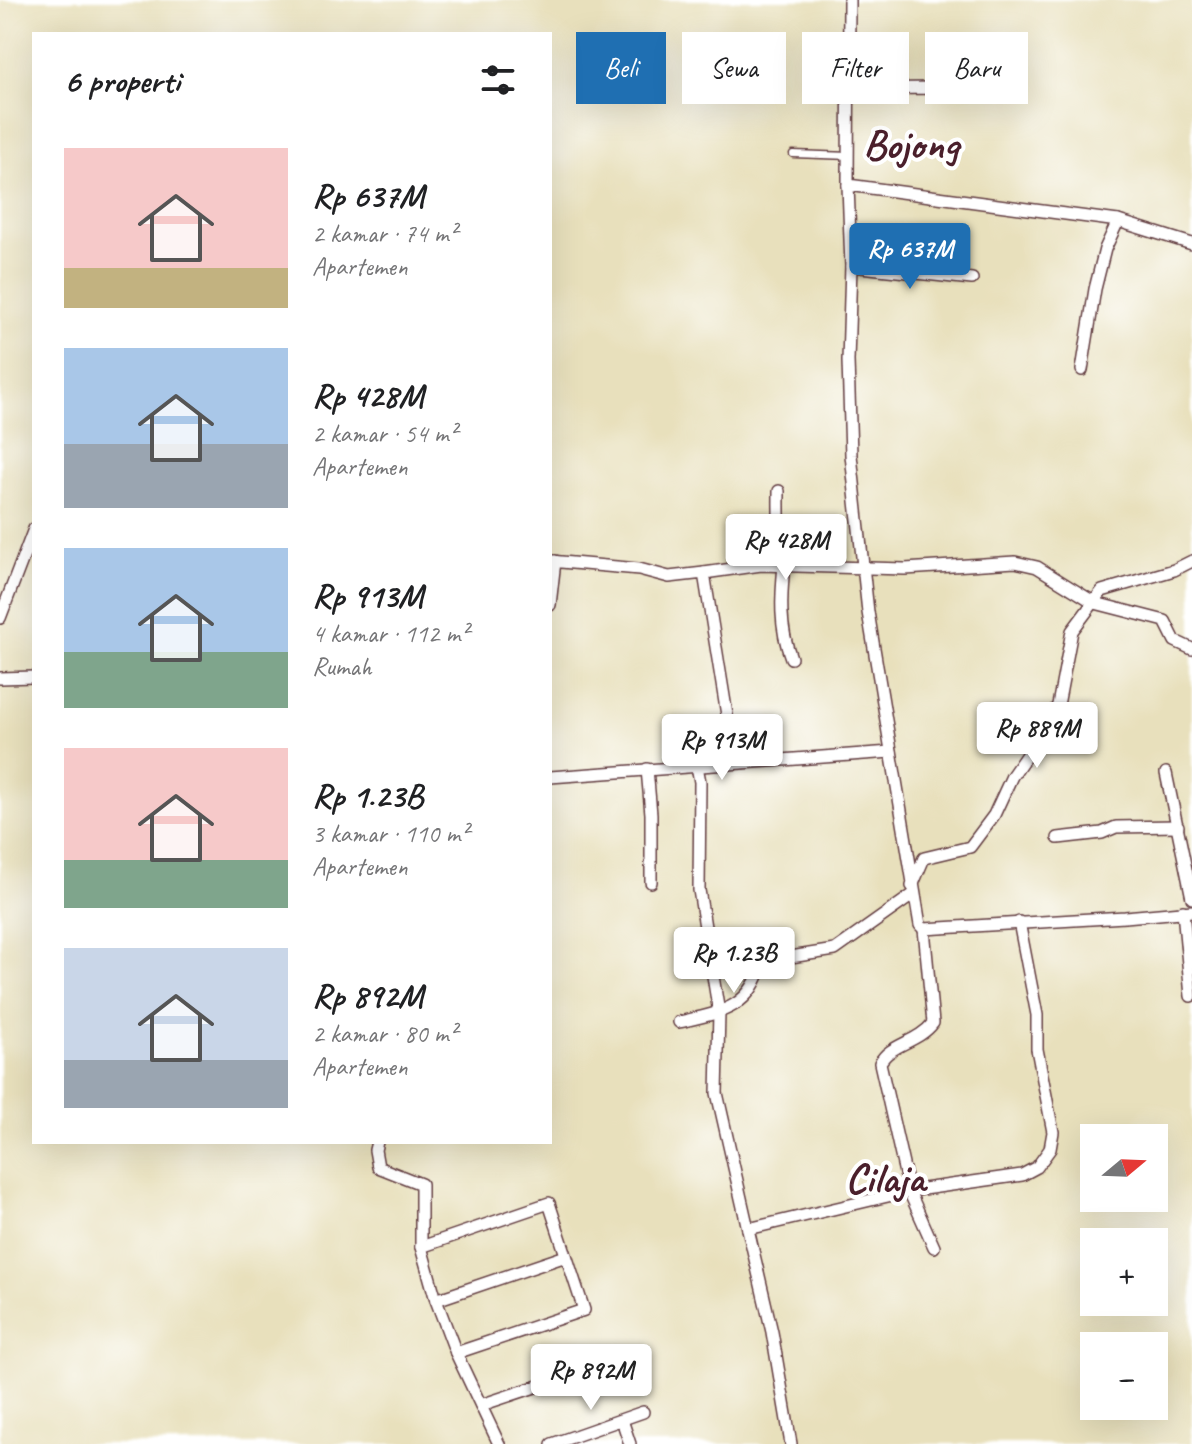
<!DOCTYPE html>
<html lang="id">
<head>
<meta charset="utf-8">
<style>
  :root { --surface:#fff; --page:#f6f6f6; --text:#202124; --muted:#757577; --accent:#1f6fb2 }
  body { margin:0; font-family:Caveat,sans-serif; background:var(--page); color:var(--text); height:100vh; display:flex; flex-direction:column; font-size:30px; white-space:nowrap }
  * { box-sizing:border-box; margin:0 }
  p { font-size:26px; color:var(--muted) }
  .icon { flex:none; width:44px; height:44px; fill:none; stroke:currentColor; stroke-width:2; stroke-linecap:round; stroke-linejoin:round }
  .map { position:relative; flex:1; overflow:hidden }
  .side { position:absolute; left:32px; top:32px; width:520px; height:1112px; display:flex; flex-direction:column; background:var(--surface); border-radius:0px; box-shadow:0 8px 32px #0002 }
  .side>* { flex:none }
  .banner { position:absolute; left:576px; top:32px; width:496px; height:72px; display:flex; gap:16px }
  .needle { width:52px; rotate:71deg }
  .buttons { position:absolute; left:1080px; top:1124px; display:grid; gap:16px }
  .buttons a { display:grid; place-items:center; width:88px; height:88px; border-radius:0px; background:var(--surface); box-shadow:0 8px 32px #0002; font-size:40px }
  .price { position:absolute; translate:-50% -68px; padding:0 18px; border-radius:8px; background:#fff; color:#222; font-size:26px; line-height:52px; filter:drop-shadow(0 2px 4px #0008) }
  .price::after { content:''; position:absolute; left:50%; top:48px; width:24px; height:18px; margin-left:-12px; background:inherit; clip-path:polygon(0 0,100% 0,50% 100%) }
  .price.on { background:var(--accent); color:#fff }
  ul { padding:0; list-style:none }
  li { display:flex; align-items:center; gap:24px; height:200px; padding:0 32px }
  li span { display:grid; place-items:center; flex:none; width:224px; height:160px; border-radius:0px; color:#555 }
  li>.icon { margin-inline-start:auto }
  span .icon { width:96px; height:96px; fill:#fffc; stroke-width:1 }
  li b { font-size:34px }
  h2 { display:flex; justify-content:space-between; align-items:center; height:96px; padding:0 32px; font-size:34px }
  .pill { padding:0 28px; border-radius:0px; background:var(--surface); box-shadow:0 8px 32px #0002; font-size:28px; line-height:72px }
  .pill.on { background:var(--accent); color:#fff }
  .map>svg:first-child { display:block }
</style>
</head>
<body>
<div class="map">
<svg width="1192" height="1444" viewBox="0 0 1192 1444">
  <rect width="100%" height="100%" fill="#fff"/>
  <filter id="ink" filterUnits="userSpaceOnUse"><feTurbulence type="fractalNoise" baseFrequency=".0125" numOctaves="2"/><feDisplacementMap in="SourceGraphic" scale="16" xChannelSelector="R" yChannelSelector="G"/><feConvolveMatrix kernelMatrix="1 2 1 2 8 2 1 2 1" color-interpolation-filters="sRGB"/></filter>
  <filter id="wash" filterUnits="userSpaceOnUse"><feTurbulence type="fractalNoise" baseFrequency=".006" numOctaves="4" result="noise"/><feDisplacementMap in="SourceGraphic" scale="32" xChannelSelector="R" yChannelSelector="G"/><feGaussianBlur stdDeviation="1.8" result="paint"/><feColorMatrix in="noise" values="0 0 0 0 0 0 0 0 0 0 0 0 0 0 0 0 0 1.4 0 .05"/><feComposite in="paint" operator="in"/></filter>
  <g filter="url(#wash)">
    <rect width="100%" height="100%" fill="#e8e0bc"/>
  </g>
  <g filter="url(#ink)">
    <g fill="none" stroke-linecap="round" stroke-linejoin="round">
      <defs>
        <path id="service" d="M 793,154 L 850,156"/>
        <g id="minor">
          <path d="M 849,0 L 848,185 L 851,266 L 848,361 L 851,455 L 868,612 L 920,925 L 924,929 L 1125,917 L 1192,911"/>
          <path d="M 850,89 L 934,88 L 972,90"/>
          <path d="M 848,185 L 1118,221 L 1192,244"/>
          <path d="M 851,266 L 972,279"/>
          <path d="M 1082,370 L 1095,289 L 1105,249 L 1118,221"/>
          <path d="M 779,491 C 779,516 777,543 792,565"/>
          <path d="M 550,561 L 639,569 L 669,577 L 704,573 L 727,715 L 729,764"/>
          <path d="M 784,565 C 781,597 779,627 791,658"/>
          <path d="M 704,573 L 761,565 L 905,569 L 1015,562 L 1037,567 L 1095,603 L 1165,621 L 1175,641 L 1192,649"/>
          <path d="M 550,605 L 555,561"/>
          <path d="M 0,618 L 34,529"/>
          <path d="M 0,678 L 34,677"/>
          <path d="M 697,766 L 700,782 L 699,890 L 719,1013 L 717,1093 L 748,1229"/>
          <path d="M 647,769 L 651,814 L 651,882"/>
          <path d="M 1166,773 L 1192,898"/>
          <path d="M 550,777 L 891,752"/>
          <path d="M 1058,838 L 1102,833 L 1116,827 L 1178,826"/>
          <path d="M 912,886 L 924,858 L 970,847 L 994,815 L 1012,776 L 1050,721 L 1058,705 L 1072,631 L 1102,591 L 1174,570 L 1192,561"/>
          <path d="M 1183,911 L 1191,996"/>
          <path d="M 924,929 L 933,1023 C 918,1043 889,1044 880,1063 L 909,1191 L 934,1247"/>
          <path d="M 679,1022 C 719,1013 751,1009 762,963 L 765,961 L 835,950 L 914,894"/>
          <path d="M 377,1142 L 375,1150 L 378,1167 L 421,1184 L 421,1247 L 436,1300 L 456,1353 L 499,1444"/>
          <path d="M 421,1247 L 549,1203 L 584,1310 L 456,1353"/>
          <path d="M 436,1300 L 566,1256"/>
          <path d="M 481,1405 L 631,1355"/>
          <path d="M 622,1420 L 630,1444"/>
          <path d="M 552,1444 L 643,1412"/>
          <path d="M 791,1444 L 772,1332 L 748,1229 L 909,1191 L 1022,1175 L 1037,1167 L 1050,1149 L 1053,1132 L 1037,1049 L 1037,1015 L 1019,922"/>
        </g>
      </defs>
      <use href="#service" stroke="#623c41" stroke-width="9"/>
      <use href="#minor" stroke="#623c41" stroke-width="14"/>
      <use href="#service" stroke="#fff" stroke-width="6"/>
      <use href="#minor" stroke="#fff" stroke-width="11"/>
    </g>
  </g>
  <g text-anchor="middle" dominant-baseline="central" stroke-width="8" stroke-linejoin="round" paint-order="stroke">
    <g font-size="42" font-weight="bold" fill="#4a1f2b" stroke="#fff">
      <text x="911" y="144">Bojong</text>
      <text x="885" y="1178">Cilaja</text>
    </g>
  </g>
</svg>
<div class="buttons">
<a><svg class="needle" viewBox="-14 -14 28 28"><path d="M0-13l5 13h-10z" fill="#e53935"/><path d="M0 13l5-13h-10z" fill="#757577"/></svg></a>
<a>+</a>
<a>−</a>
</div>
<b class="price on" style="left:910px;top:291px">Rp 637M</b>
<b class="price" style="left:786px;top:582px">Rp 428M</b>
<b class="price" style="left:1037px;top:770px">Rp 889M</b>
<b class="price" style="left:722px;top:782px">Rp 913M</b>
<b class="price" style="left:734px;top:995px">Rp 1.23B</b>
<b class="price" style="left:591px;top:1412px">Rp 892M</b>
<div class="banner">
<a class="pill on">Beli</a>
<a class="pill">Sewa</a>
<a class="pill">Filter</a>
<a class="pill">Baru</a>
</div>
<section class="side">
<h2>6 properti<svg class="icon" aria-label="filters" viewBox="0 0 24 24"><path d="M4 7h16M4 17h16"/><circle cx="9" cy="7" r="2"/><circle cx="15" cy="17" r="2"/></svg></h2>
<ul>
<li><span style="background:linear-gradient(#f6c9c9 75%,#c2b280 0)"><svg class="icon" aria-label="home" viewBox="0 0 24 24"><path d="M3 11l9-7 9 7M6 9v11h12V9"/></svg></span><div><b>Rp 637M</b><p>2 kamar · 74 m²</p><p>Apartemen</p></div></li>
<li><span style="background:linear-gradient(#a9c7e8 60%,#9aa5b1 0)"><svg class="icon" aria-label="home" viewBox="0 0 24 24"><path d="M3 11l9-7 9 7M6 9v11h12V9"/></svg></span><div><b>Rp 428M</b><p>2 kamar · 54 m²</p><p>Apartemen</p></div></li>
<li><span style="background:linear-gradient(#a9c7e8 65%,#7fa58c 0)"><svg class="icon" aria-label="home" viewBox="0 0 24 24"><path d="M3 11l9-7 9 7M6 9v11h12V9"/></svg></span><div><b>Rp 913M</b><p>4 kamar · 112 m²</p><p>Rumah</p></div></li>
<li><span style="background:linear-gradient(#f6c9c9 70%,#7fa58c 0)"><svg class="icon" aria-label="home" viewBox="0 0 24 24"><path d="M3 11l9-7 9 7M6 9v11h12V9"/></svg></span><div><b>Rp 1.23B</b><p>3 kamar · 110 m²</p><p>Apartemen</p></div></li>
<li><span style="background:linear-gradient(#c9d6e8 70%,#9aa5b1 0)"><svg class="icon" aria-label="home" viewBox="0 0 24 24"><path d="M3 11l9-7 9 7M6 9v11h12V9"/></svg></span><div><b>Rp 892M</b><p>2 kamar · 80 m²</p><p>Apartemen</p></div></li>
</ul>
</section>
</div>
</body>
</html>
